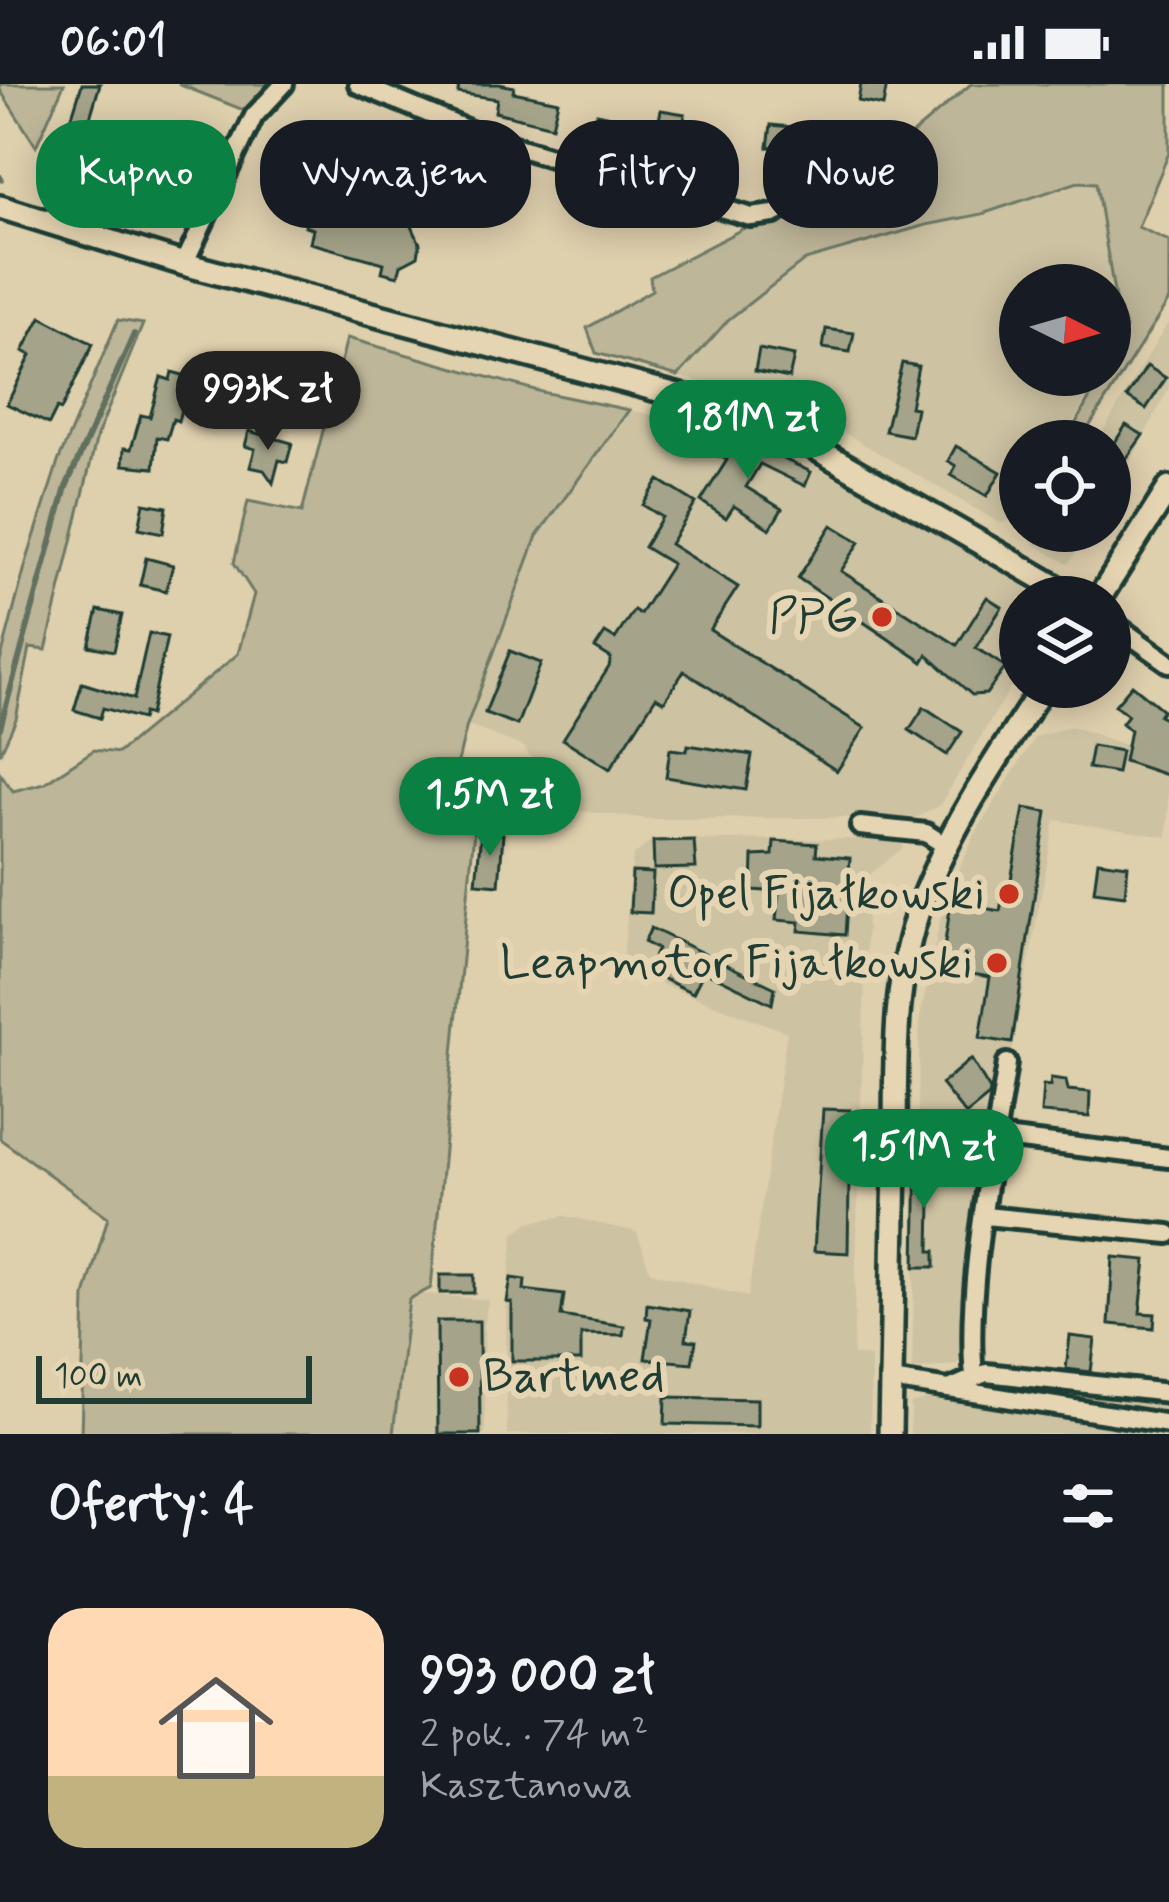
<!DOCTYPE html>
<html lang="pl">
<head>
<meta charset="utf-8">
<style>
  :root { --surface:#171b24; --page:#242831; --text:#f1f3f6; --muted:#9ea1a6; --accent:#0b8043 }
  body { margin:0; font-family:Mynerve,sans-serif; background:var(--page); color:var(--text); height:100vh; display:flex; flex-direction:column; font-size:45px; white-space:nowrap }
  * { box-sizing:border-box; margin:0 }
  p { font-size:39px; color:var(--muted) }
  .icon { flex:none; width:66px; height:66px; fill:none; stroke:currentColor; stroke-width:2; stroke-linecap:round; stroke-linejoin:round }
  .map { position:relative; height:1350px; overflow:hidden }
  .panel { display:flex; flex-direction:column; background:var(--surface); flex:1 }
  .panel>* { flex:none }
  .top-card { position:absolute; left:36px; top:36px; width:1098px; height:108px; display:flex; gap:24px }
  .needle { width:78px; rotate:95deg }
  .fabs { position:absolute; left:999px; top:180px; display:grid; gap:24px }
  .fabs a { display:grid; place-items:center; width:132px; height:132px; border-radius:50%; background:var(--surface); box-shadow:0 6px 30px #0003; font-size:60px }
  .scale { position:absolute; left:36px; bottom:30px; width:276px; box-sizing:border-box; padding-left:12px; border:6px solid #1f3d34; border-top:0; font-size:33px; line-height:42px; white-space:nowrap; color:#1f3d34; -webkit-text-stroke:9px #e6d5b2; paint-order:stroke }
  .price { position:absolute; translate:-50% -102px; padding:0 27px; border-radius:42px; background:var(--accent); color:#fff; font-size:39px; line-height:78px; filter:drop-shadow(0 3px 6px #0008) }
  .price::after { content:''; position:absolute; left:50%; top:72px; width:36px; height:27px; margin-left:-18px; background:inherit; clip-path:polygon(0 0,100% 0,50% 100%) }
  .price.current { background:#222; color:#fff }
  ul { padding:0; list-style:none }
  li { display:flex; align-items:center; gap:36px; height:300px; padding:0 48px }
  li span { display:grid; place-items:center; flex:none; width:336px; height:240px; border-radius:36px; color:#555 }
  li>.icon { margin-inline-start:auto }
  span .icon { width:144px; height:144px; fill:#fffc; stroke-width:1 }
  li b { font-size:51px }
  h2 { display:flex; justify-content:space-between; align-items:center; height:144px; padding:0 48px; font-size:51px }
  .pill { padding:0 42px; border-radius:48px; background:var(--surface); box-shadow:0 6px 30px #0003; font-size:42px; line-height:108px }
  .pill.current { background:var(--accent); color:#fff }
  .status { display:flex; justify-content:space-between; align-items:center; height:84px; padding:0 60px; background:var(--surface); direction:ltr }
  .status svg { height:33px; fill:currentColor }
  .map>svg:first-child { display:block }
</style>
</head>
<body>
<div class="status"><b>06:01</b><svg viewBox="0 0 49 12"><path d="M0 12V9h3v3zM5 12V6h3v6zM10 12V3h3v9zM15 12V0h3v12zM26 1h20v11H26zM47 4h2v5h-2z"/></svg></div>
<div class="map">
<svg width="1169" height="1350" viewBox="0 0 1169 1350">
  <rect width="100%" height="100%" fill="#decfad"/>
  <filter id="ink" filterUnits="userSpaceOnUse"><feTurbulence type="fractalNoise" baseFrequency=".00833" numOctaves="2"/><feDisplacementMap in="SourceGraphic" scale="24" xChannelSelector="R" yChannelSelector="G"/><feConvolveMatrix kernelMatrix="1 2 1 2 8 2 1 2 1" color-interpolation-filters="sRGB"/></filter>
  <g filter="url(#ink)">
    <g fill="#cdc2a2">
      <path d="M 1078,98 L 1096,99 L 1115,214 L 1126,244 L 1110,273 L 1110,201 L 1020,201 L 1020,291 L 1100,291 L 1062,357 L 1020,357 L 1018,435 L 1000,439 L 796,321 L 678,292 L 729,235 L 805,176 L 926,141 L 982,130 Z"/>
      <path d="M 1169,237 L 1169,304 L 1110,417 L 1110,357 L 1097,357 Z"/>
      <path d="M 629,326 L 759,352 L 1018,494 L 1032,513 L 1020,513 L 1020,587 L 940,721 L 917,733 L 651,735 L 563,725 L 524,663 L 467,641 L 537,452 Z"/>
      <path d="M 1040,447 L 1091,447 L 1068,480 L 1033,459 Z"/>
      <path d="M 1071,642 L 1131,663 L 1169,682 L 1167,753 L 1055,736 L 971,1188 L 962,1268 L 957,1280 L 912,1286 L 920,934 L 944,818 L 974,752 L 1035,653 Z"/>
      <path d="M 899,755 L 903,764 L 868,792 L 853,1271 L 871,1273 L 870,1350 L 507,1350 L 506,1222 L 514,1150 L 529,1138 L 565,1132 L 637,1148 L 650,1188 L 748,1213 L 787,948 L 622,885 L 633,773 L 648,759 L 662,756 Z"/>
      <path d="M 404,1208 L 488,1216 L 484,1243 L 485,1350 L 390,1350 Z"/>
      <path d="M 981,1288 L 1169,1310 L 1169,1350 L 910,1350 L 911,1320 L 930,1315 L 952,1317 L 973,1304 Z"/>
    </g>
    <g fill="#beb699" stroke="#6e7a66" stroke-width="3">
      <path d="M 0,0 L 64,0 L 36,62 L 0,6 Z"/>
      <path d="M 178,0 L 276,0 L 246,27 Z"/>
      <path d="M 971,0 L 1169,0 L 1169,69 L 1138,143 L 1169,157 L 1169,216 L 1080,357 L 1066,357 L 1102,291 L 1110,291 L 1110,275 L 1126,244 L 1115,215 L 1096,99 L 1078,98 L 982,130 L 926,141 L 805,176 L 729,235 L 678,292 L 596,269 L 587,244 L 652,206 L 650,193 L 752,140 L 775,139 L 855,99 Z"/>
      <path d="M 118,236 L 143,240 L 97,352 L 46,566 L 30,564 L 16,635 L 0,670 L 0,578 L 26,479 L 58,378 Z"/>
      <path d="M 347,254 L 542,308 L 629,326 L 537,452 L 467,641 L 456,686 L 477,715 L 431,1204 L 409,1215 L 393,1350 L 81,1350 L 85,1212 L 108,1133 L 0,1055 L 0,689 L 13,707 L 44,699 L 94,666 L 118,669 L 238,570 L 254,510 L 234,479 L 248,417 L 302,428 Z"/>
    </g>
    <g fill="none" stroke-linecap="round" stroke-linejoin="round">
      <g stroke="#62715f" stroke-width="6">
        <path d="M 0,93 L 1,95"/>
        <path d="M 0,644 L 66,403 L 134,250"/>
      </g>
    </g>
    <g fill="#a5a48a" stroke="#1f3d34" stroke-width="3">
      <path d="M 82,0 L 100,0 L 89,37 L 96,39 L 86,70 L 114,85 L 106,100 L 57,74 L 70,49 L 67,48 Z"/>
      <path d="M 459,0 L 499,0 L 514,3 L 513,8 L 558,17 L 552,42 L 495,28 L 497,15 L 458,9 Z"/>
      <path d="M 861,0 L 887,0 L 883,22 L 858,17 Z"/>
      <path d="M 661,26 L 685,30 L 679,69 L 713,77 L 707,104 L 693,101 L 694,96 L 661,87 L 671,46 L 658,41 Z"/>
      <path d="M 597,29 L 635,38 L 628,66 L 613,62 L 614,57 L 592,51 Z"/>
      <path d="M 771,41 L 812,45 L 810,66 L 768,63 Z"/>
      <path d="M 446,83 L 455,85 L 459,92 L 453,118 L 432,114 L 439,87 Z"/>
      <path d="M 321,116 L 396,136 L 399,127 L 414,132 L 412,142 L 420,160 L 418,172 L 401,181 L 398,192 L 382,188 L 384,179 L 310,159 L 313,145 L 305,142 L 310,127 L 317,129 Z"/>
      <path d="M 41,233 L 93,260 L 61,326 L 57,324 L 49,340 L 7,320 L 31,271 L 23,267 Z"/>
      <path d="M 826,245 L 854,249 L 850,268 L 823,264 Z"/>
      <path d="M 759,265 L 794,272 L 789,294 L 755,287 Z"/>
      <path d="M 902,279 L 918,282 L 910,323 L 916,324 L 911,352 L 885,347 Z"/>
      <path d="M 1147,282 L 1166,294 L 1146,325 L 1127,313 Z"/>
      <path d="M 172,288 L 190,293 L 178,337 L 173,335 L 167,355 L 157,353 L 154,384 L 123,381 L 124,364 L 131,365 L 141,331 L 150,333 L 161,293 L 170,296 Z"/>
      <path d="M 1126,341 L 1143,351 L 1110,398 L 1110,366 Z"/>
      <path d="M 249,347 L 292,359 L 287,378 L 279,376 L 273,399 L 264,386 L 250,383 L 255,365 L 245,362 Z"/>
      <path d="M 742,355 L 811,388 L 805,402 L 760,380 L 746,403 L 782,425 L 770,445 L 734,422 L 726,434 L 701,417 L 727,376 L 715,370 L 722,356 L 738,363 Z"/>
      <path d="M 956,362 L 1001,388 L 987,412 L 951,391 L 956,382 L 948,377 Z"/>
      <path d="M 659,396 L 696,419 L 670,460 L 738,503 L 710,546 L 865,644 L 837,687 L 684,587 L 664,618 L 656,613 L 610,685 L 563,655 L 609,583 L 611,574 L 595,564 L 605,549 L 615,555 L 634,526 L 640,530 L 672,480 L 644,463 L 662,433 L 643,421 Z"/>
      <path d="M 144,419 L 167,423 L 163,449 L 139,444 Z"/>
      <path d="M 832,441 L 860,458 L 841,487 L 957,561 L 987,513 L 1002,523 L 976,564 L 1006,583 L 986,610 L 972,611 L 927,571 L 923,578 L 798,494 Z"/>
      <path d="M 146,474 L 173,481 L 166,507 L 140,501 Z"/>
      <path d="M 98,526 L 122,531 L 114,567 L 89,562 Z"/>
      <path d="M 149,549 L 167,553 L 150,631 L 144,629 L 142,635 L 103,624 L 100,634 L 74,626 L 82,599 L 134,615 Z"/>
      <path d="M 510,567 L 541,579 L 517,641 L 485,629 Z"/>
      <path d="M 1132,601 L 1163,626 L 1159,631 L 1169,636 L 1169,692 L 1124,677 L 1130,646 L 1122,639 L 1128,631 L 1115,621 Z"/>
      <path d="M 924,623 L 962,648 L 947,671 L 909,646 Z"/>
      <path d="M 688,661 L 752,671 L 746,706 L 666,693 L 670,665 L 687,667 Z"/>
      <path d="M 1092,662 L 1121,667 L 1117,689 L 1088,684 Z"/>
      <path d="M 1024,724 L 1047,728 L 1012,959 L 980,954 L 990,893 L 941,885 L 951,818 L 1000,827 L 1004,806 L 1011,796 Z"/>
      <path d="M 481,748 L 503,750 L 499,801 L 476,799 Z"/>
      <path d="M 694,756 L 696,784 L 654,785 L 653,757 Z"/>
      <path d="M 774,757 L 817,760 L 816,771 L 850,774 L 845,851 L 799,847 L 800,838 L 776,836 L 779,808 L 752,806 L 753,772 L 773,771 Z"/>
      <path d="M 1098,777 L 1128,781 L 1125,811 L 1094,807 Z"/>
      <path d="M 632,788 L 653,789 L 651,829 L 630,828 Z"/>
      <path d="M 651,844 L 775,904 L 772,920 L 704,887 L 693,909 L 647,887 L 658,865 L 644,858 Z"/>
      <path d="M 971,975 L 990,1006 L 989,1012 L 966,1031 L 941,1000 Z"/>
      <path d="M 1051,994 L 1066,996 L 1068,1006 L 1090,1008 L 1089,1033 L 1041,1029 L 1043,1001 L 1050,1002 Z"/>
      <path d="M 823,1025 L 850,1026 L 848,1169 L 814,1167 Z"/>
      <path d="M 917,1066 L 932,1067 L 930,1167 L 935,1167 L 935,1183 L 915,1183 Z"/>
      <path d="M 1113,1173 L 1146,1176 L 1140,1229 L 1155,1230 L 1154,1244 L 1109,1240 Z"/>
      <rect x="440" y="1191" width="34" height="18"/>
      <path d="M 511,1194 L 525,1196 L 524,1206 L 564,1211 L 561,1232 L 624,1242 L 623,1251 L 581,1250 L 581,1277 L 512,1277 L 512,1219 L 507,1218 Z"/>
      <path d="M 647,1220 L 690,1227 L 686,1256 L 696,1257 L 692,1279 L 645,1275 L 651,1235 L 646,1234 Z"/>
      <path d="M 437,1237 L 479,1237 L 480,1350 L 438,1350 Z"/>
      <path d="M 1070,1252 L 1095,1255 L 1091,1288 L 1066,1285 Z"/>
      <path d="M 666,1313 L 757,1315 L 757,1342 L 665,1340 Z"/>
    </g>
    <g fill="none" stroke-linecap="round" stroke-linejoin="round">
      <defs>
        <g id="minor">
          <path d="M 358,0 L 487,54 L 751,133 L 774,130 L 837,97"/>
          <path d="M 184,180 L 254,32 L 284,0"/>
          <path d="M 1110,537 L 1169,579"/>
          <path d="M 860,742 L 926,749 L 946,762"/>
          <path d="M 996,1053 L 1169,1074"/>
          <path d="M 985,1132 L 1169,1150"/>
          <path d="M 974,1292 C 965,1199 993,1073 1007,979"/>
          <path d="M 891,1296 L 949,1305 L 986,1289 L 1169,1309"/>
          <path d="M 949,1305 L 1169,1340"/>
        </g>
        <g id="tertiary">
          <path d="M 0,123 L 184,180 L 763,334 L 1074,513"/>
          <path d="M 1100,513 L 1169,404"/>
          <path d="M 890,1350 C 891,1258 893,1166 895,1074 C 896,990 891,899 921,819 C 951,741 998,673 1043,603"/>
        </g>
      </defs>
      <use href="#minor" stroke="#1f3d34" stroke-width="26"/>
      <use href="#tertiary" stroke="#1f3d34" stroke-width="30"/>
      <use href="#minor" stroke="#e6d5b2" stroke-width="16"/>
      <use href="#tertiary" stroke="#e6d5b2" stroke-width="21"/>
    </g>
  </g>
  <g fill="#c8321e" stroke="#e6d5b2" stroke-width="4.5">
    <circle cx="882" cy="533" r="12"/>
    <circle cx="1009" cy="810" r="12"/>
    <circle cx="997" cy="879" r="12"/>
    <circle cx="459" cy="1293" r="12"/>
  </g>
  <g text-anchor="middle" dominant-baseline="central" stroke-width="12" stroke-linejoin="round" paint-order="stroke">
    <g font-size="48" fill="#1f3d34" stroke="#e6d5b2" text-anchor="end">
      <text x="858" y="533">PPG</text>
      <text x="985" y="810">Opel Fijałkowski</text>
      <text x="973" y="879">Leapmotor Fijałkowski</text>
      <text x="483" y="1293" text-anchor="start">Bartmed</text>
    </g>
  </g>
</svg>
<div class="fabs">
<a><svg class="needle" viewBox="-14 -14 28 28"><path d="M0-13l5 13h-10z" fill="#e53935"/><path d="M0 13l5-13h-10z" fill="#9ea1a6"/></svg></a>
<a><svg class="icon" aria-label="locate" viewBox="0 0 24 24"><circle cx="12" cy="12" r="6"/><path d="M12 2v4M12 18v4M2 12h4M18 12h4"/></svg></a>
<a><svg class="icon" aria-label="layers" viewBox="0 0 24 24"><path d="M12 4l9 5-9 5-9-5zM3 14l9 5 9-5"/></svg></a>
</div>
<div class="scale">100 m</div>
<b class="price current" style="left:268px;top:369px">993K zł</b>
<b class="price" style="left:748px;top:398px">1.81M zł</b>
<b class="price" style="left:490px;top:775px">1.5M zł</b>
<b class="price" style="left:924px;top:1127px">1.51M zł</b>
<div class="top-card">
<a class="pill current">Kupno</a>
<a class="pill">Wynajem</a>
<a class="pill">Filtry</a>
<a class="pill">Nowe</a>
</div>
</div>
<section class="panel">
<h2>Oferty: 4<svg class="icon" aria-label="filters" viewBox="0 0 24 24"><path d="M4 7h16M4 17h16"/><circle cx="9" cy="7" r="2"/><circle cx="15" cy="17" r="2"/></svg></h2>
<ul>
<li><span style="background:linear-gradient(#ffd9b3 70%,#c2b280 0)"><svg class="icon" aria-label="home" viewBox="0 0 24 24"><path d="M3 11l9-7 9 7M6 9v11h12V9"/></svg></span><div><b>993 000 zł</b><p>2 pok. · 74 m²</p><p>Kasztanowa</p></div></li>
</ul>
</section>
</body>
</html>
